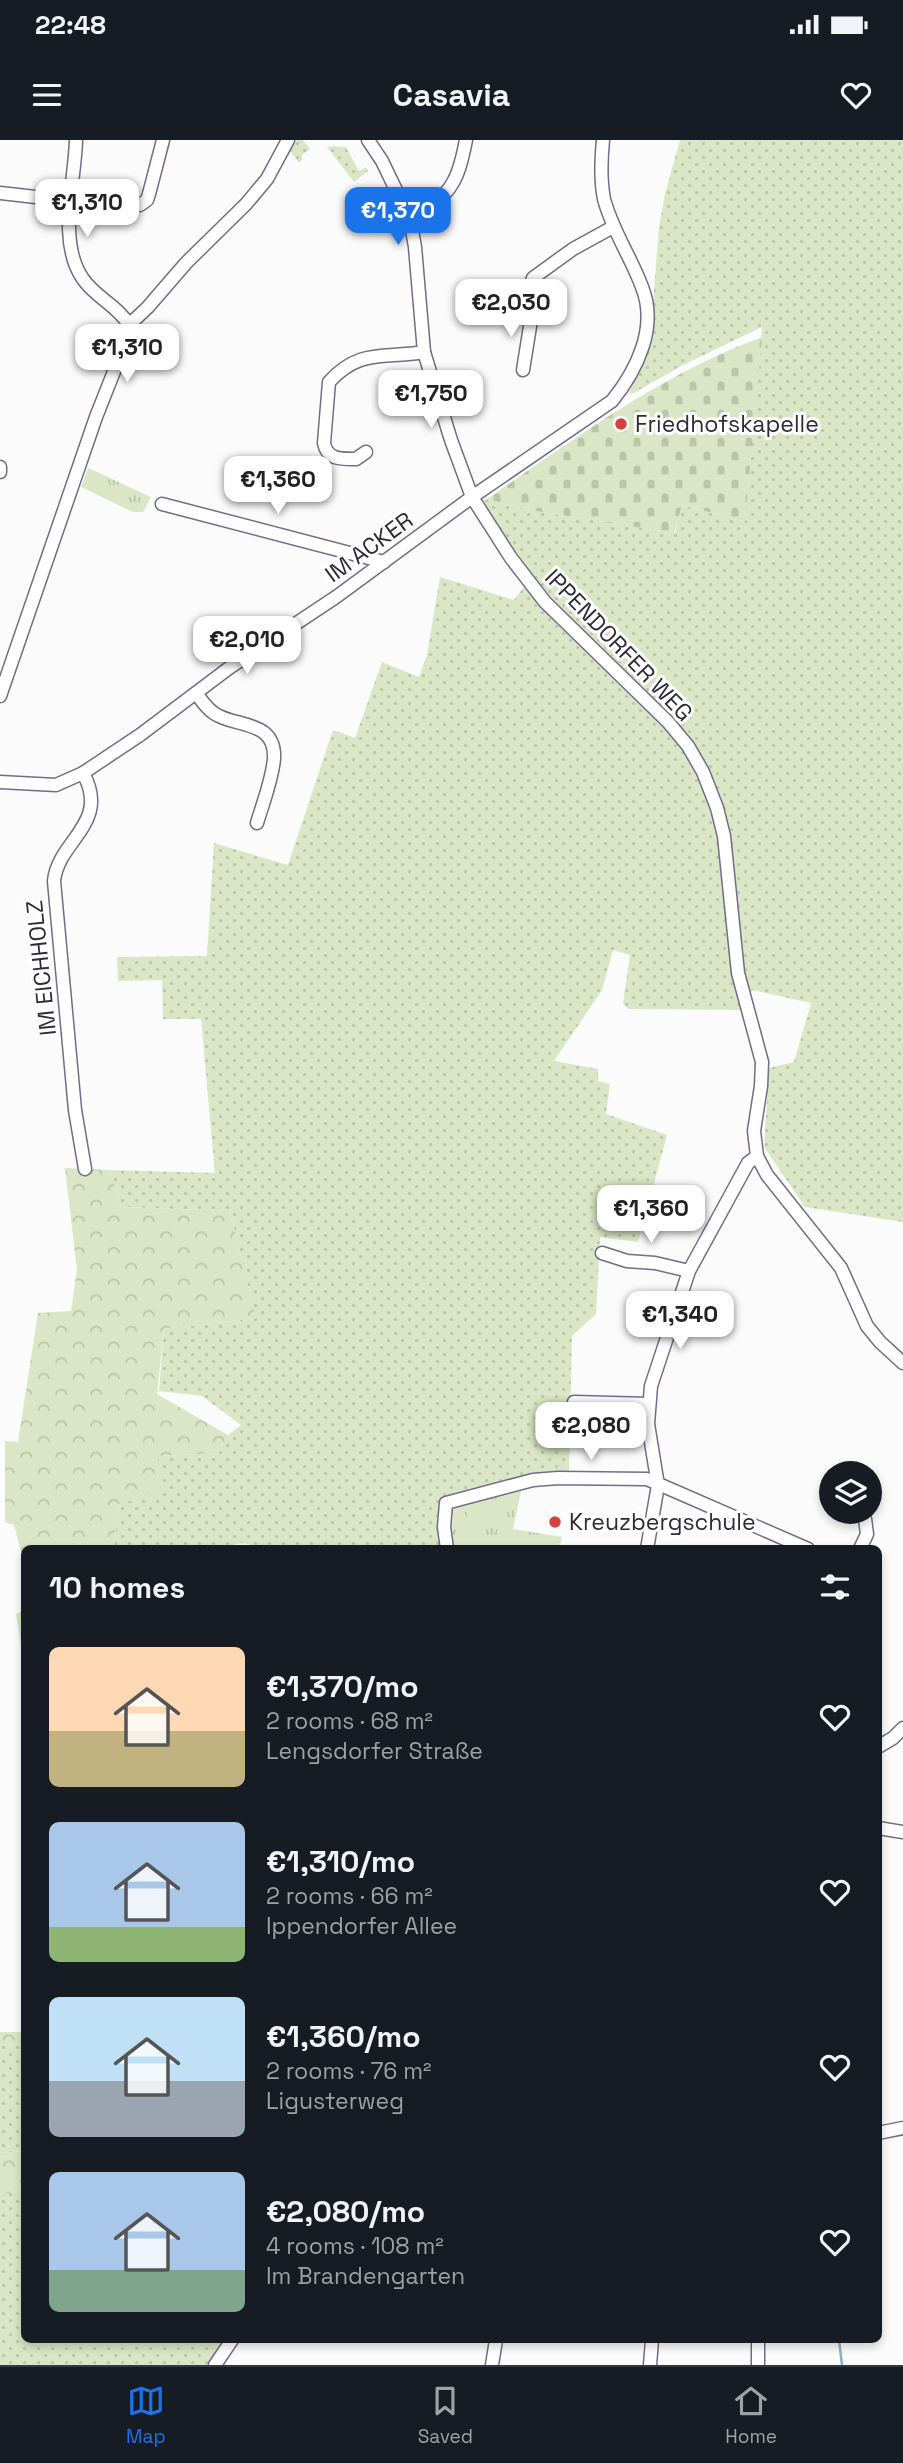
<!DOCTYPE html>
<html lang="en">
<head>
<meta charset="utf-8">
<style>
  :root { --surface:#171b24; --page:#242831; --text:#f1f3f6; --muted:#9ea1a6; --line:#363941; --accent:#1a73e8 }
  body { margin:0; font-family:"Space Grotesk",sans-serif; background:var(--page); color:var(--text); height:100vh; display:flex; flex-direction:column; font-size:26px; white-space:nowrap }
  * { box-sizing:border-box; margin:0 }
  p { font-size:23px; color:var(--muted) }
  .icon { flex:none; width:38px; height:38px; fill:none; stroke:currentColor; stroke-width:2; stroke-linecap:round; stroke-linejoin:round }
  .map { position:relative; flex:1; overflow:hidden }
  .drawer { position:absolute; left:21px; top:1405px; width:861px; height:798px; display:flex; flex-direction:column; background:var(--surface); border-radius:10px; box-shadow:0 4px 10px #0003 }
  .drawer>* { flex:none }
  .tools { position:absolute; left:819px; top:1321px; display:grid; gap:14px }
  .tools a { display:grid; place-items:center; width:63px; height:63px; border-radius:50%; background:var(--surface); box-shadow:0 4px 10px #0003; font-size:35px }
  .price { position:absolute; translate:-50% -60px; padding:0 16px; border-radius:14px; background:#fff; color:#222; font-size:23px; line-height:46px; filter:drop-shadow(0 2px 4px #0008) }
  .price::after { content:''; position:absolute; left:50%; top:42px; width:21px; height:16px; margin-left:-10px; background:inherit; clip-path:polygon(0 0,100% 0,50% 100%) }
  .price.current { background:var(--accent); color:#fff }
  ul { padding:0; list-style:none }
  li { display:flex; align-items:center; gap:21px; height:175px; padding:0 28px }
  li span { display:grid; place-items:center; flex:none; width:196px; height:140px; border-radius:10px; color:#555 }
  li>.icon { margin-inline-start:auto }
  span .icon { width:84px; height:84px; fill:#fffc; stroke-width:1 }
  li b { font-size:30px }
  h2 { display:flex; justify-content:space-between; align-items:center; height:84px; padding:0 28px; font-size:30px }
  .status { display:flex; justify-content:space-between; align-items:center; height:49px; padding:0 35px; background:var(--surface); direction:ltr }
  .status svg { height:19px; fill:currentColor }
  header { display:flex; justify-content:space-between; align-items:center; height:91px; padding:0 28px; background:var(--surface); font-size:32px; font-weight:700 }
  .tab-bar { display:flex; justify-content:space-around; align-items:center; height:98px; border-top:2px solid var(--line); background:var(--surface); font-size:19px; color:var(--muted) }
  .tab-bar a { display:grid; justify-items:center; gap:4px }
  .tab-bar .current { color:var(--accent) }
  .map>svg:first-child { display:block }
</style>
</head>
<body>
<div class="status"><b>22:48</b><svg viewBox="0 0 49 12"><path d="M0 12V9h3v3zM5 12V6h3v6zM10 12V3h3v9zM15 12V0h3v12zM26 1h20v11H26zM47 4h2v5h-2z"/></svg></div>
<header><svg class="icon" aria-label="menu" viewBox="0 0 24 24"><path d="M4 6h16M4 12h16M4 18h16"/></svg>Casavia<svg class="icon" aria-label="heart" viewBox="0 0 24 24"><path d="M12 20l-8-8c-3-5 5-10 8-4 3-6 11-1 8 4z"/></svg></header>
<div class="map">
<svg width="903" height="2225" viewBox="0 0 903 2225">
  <defs>
    <pattern id="grass-dots" width="8" height="8" patternUnits="userSpaceOnUse" patternTransform="scale(1.75)"><rect width="8" height="8" fill="#dae6c5"/><path d="M2 2h.1M6 6h.1" fill="none" stroke="#bbc5aa" stroke-width="1.8" stroke-linecap="round"/></pattern>
    <pattern id="forest-crowns" width="20" height="18" patternUnits="userSpaceOnUse" patternTransform="scale(1.75)"><rect width="20" height="18" fill="#dae6c5"/><path d="M2 6a3 3 0 1 1 6 0M12 15a3 3 0 1 1 6 0" fill="none" stroke="#bbc5aa"/></pattern>
    <pattern id="cemetery-stones" width="16" height="16" patternUnits="userSpaceOnUse" patternTransform="scale(1.75)"><rect width="16" height="16" fill="#dae6c5"/><path d="M2 7V4a2 2 0 0 1 4 0v3zM10 15v-3a2 2 0 0 1 4 0v3z" fill="#bbc5aa"/></pattern>
    <pattern id="park-tufts" width="24" height="20" patternUnits="userSpaceOnUse" patternTransform="scale(1.75)"><rect width="24" height="20" fill="#dae6c5"/><path d="M3 7l-1-3M5 7V3M7 7l1-3M15 17l-1-3M17 17v-4M19 17l1-3" fill="none" stroke="#bbc5aa"/></pattern>
  </defs>
  <rect width="100%" height="100%" fill="#fbfbfb"/>
  <g fill="url(#grass-dots)">
    <path d="M 296,0 L 303,0 L 310,9 L 302,15 L 302,20 L 299,23 L 290,11 Z"/>
    <path d="M 680,0 L 903,0 L 903,1082 L 805,1067 L 764,1007 L 769,928 L 794,922 L 811,863 L 752,850 L 743,870 L 628,869 L 623,863 L 630,815 L 613,810 L 602,850 L 554,921 L 598,929 L 598,941 L 610,944 L 606,974 L 667,995 L 638,1102 L 600,1097 L 596,1174 L 572,1196 L 569,1334 L 519,1338 L 443,1409 L 274,1409 L 242,1403 L 213,1409 L 114,1409 L 118,1364 L 158,1316 L 218,1313 L 228,1295 L 241,1285 L 202,1256 L 159,1251 L 164,1189 L 256,1178 L 230,1071 L 121,1067 L 110,1030 L 215,1033 L 201,879 L 163,879 L 162,840 L 118,841 L 117,817 L 207,816 L 214,703 L 288,725 L 333,590 L 355,598 L 382,522 L 419,537 L 427,515 L 440,437 L 514,460 L 524,447 L 473,368 L 487,359 L 529,370 L 675,393 L 681,365 L 745,382 L 762,187 L 681,226 L 634,253 L 629,253 L 650,201 L 659,87 L 665,54 Z"/>
    <path d="M 334,6 L 346,7 L 359,31 L 366,27 L 368,31 L 354,42 L 327,7 Z"/>
    <path d="M 0,1904 L 24,1905 L 24,2011 L 0,2013 Z"/>
    <path d="M 24,2051 L 24,2200 L 226,2200 L 208,2225 L 0,2225 L 0,2054 Z"/>
  </g>
  <g fill="url(#forest-crowns)">
    <path d="M 65,1028 L 110,1030 L 121,1067 L 230,1071 L 256,1178 L 164,1189 L 157,1254 L 228,1295 L 218,1313 L 158,1316 L 161,1353 L 118,1364 L 114,1409 L 24,1409 L 24,1423 L 14,1385 L 5,1382 L 5,1301 L 18,1302 L 38,1173 L 71,1171 L 77,1130 Z"/>
    <path d="M 24,1470 L 24,1524 L 16,1474 Z"/>
    <path d="M 0,1892 L 24,1892 L 24,1905 L 0,1904 Z"/>
    <path d="M 24,2011 L 24,2051 L 0,2054 L 0,2013 Z"/>
  </g>
  <path fill="url(#cemetery-stones)" d="M 762,197 L 745,382 L 682,365 L 674,393 L 529,370 L 487,359 C 574,299 662,234 762,197 Z"/>
  <g fill="url(#park-tufts)">
    <path d="M 88,328 L 151,357 L 143,372 L 133,372 L 81,347 Z"/>
    <path d="M 522,1347 L 513,1389 L 562,1397 L 559,1409 L 448,1409 L 449,1365 Z"/>
  </g>
  <path fill="#dae6c5" d="M 468,1368 L 484,1371 L 480,1395 L 464,1393 Z"/>
  <g fill="none" stroke-linecap="round" stroke-linejoin="round">
    <path stroke="#8fb2c1" stroke-width="2.5" d="M 839,2200 L 842,2225"/>
    <defs>
      <g id="minor">
        <path d="M 76,0 C 75,42 57,102 83,139 C 95,157 118,166 129,185"/>
        <path d="M 368,0 L 382,21 L 410,79 L 415,107 L 424,212 L 451,300 L 472,357 L 511,418 L 545,462 L 668,582 L 688,606 L 703,632 L 717,668 L 724,696 L 738,833 L 762,922 L 761,946 L 754,991 L 757,1016 L 767,1035 L 841,1128 L 867,1186 L 880,1202 L 903,1223"/>
        <path d="M 0,53 L 62,60 L 140,65 L 147,60 L 149,54 L 163,0"/>
        <path d="M 410,79 C 450,55 457,46 466,0"/>
        <path d="M 532,159 L 530,148 L 533,138 L 573,109 L 613,87"/>
        <circle cx="534" cy="167" r="8"/>
        <path d="M 523,230 L 532,174"/>
        <path d="M 366,312 L 356,319 C 341,319 327,320 324,303 L 329,242 C 360,208 383,219 424,212"/>
        <path d="M 0,327 L 0,332"/>
        <path d="M 162,364 L 384,422"/>
        <path d="M 196,553 C 202,561 209,572 219,576 C 241,587 276,582 274,619 C 272,640 263,663 257,683"/>
        <path d="M 0,556 L 96,277 L 128,196 L 129,185 L 148,167 L 186,123 L 246,64 L 267,39 L 288,0"/>
        <path d="M 83,633 C 111,684 58,700 54,741 L 75,970 L 85,1029"/>
        <path d="M 0,642 L 56,645 L 83,633 L 140,595 L 229,528 L 336,457 L 472,357 L 612,261 C 637,230 658,187 642,147 C 631,117 612,90 604,59 C 600,39 601,20 603,0"/>
        <path d="M 602,1113 L 627,1121 L 655,1123 L 689,1131"/>
        <path d="M 574,1262 L 648,1264"/>
        <path d="M 447,1409 L 444,1387 L 446,1363 L 533,1340 L 558,1338 L 647,1339 L 808,1409"/>
        <path d="M 647,1409 L 658,1345 L 648,1284 L 651,1246 L 689,1131 L 748,1023 L 757,1016"/>
        <path d="M 860,1409 L 867,1394 L 865,1379"/>
        <path d="M 878,1607 L 893,1598 L 903,1588"/>
        <path d="M 878,1688 L 903,1692"/>
        <path d="M 878,1993 L 903,1988"/>
        <path d="M 758,2200 L 758,2225"/>
        <path d="M 215,2225 L 232,2200"/>
        <path d="M 492,2225 L 496,2200"/>
        <path d="M 650,2225 L 652,2200"/>
      </g>
    </defs>
    <use href="#minor" stroke="#756b8a" stroke-width="15"/>
    <use href="#minor" stroke="#fff" stroke-width="12"/>
  </g>
  <g fill="#d1433c" stroke="#fff" stroke-width="2.5">
    <circle cx="621" cy="284" r="7"/>
    <circle cx="555" cy="1382" r="7"/>
  </g>
  <g text-anchor="middle" dominant-baseline="central" stroke-width="6" stroke-linejoin="round" paint-order="stroke">
    <g font-size="23" fill="#2e2a37" stroke="#fff" text-anchor="start">
      <text x="635" y="284">Friedhofskapelle</text>
      <text x="569" y="1382">Kreuzbergschule</text>
    </g>
    <g font-size="23" fill="#2e2a37" stroke="#fff">
      <text transform="translate(369 407) rotate(-36)">IM ACKER</text>
      <text transform="translate(619 505) rotate(46)">IPPENDORFER WEG</text>
      <text transform="translate(41 828) rotate(-96)">IM EICHHOLZ</text>
    </g>
  </g>
</svg>
<div class="tools">
<a><svg class="icon" aria-label="layers" viewBox="0 0 24 24"><path d="M12 4l9 5-9 5-9-5zM3 14l9 5 9-5"/></svg></a>
</div>
<b class="price" style="left:87px;top:99px">€1,310</b>
<b class="price current" style="left:398px;top:107px">€1,370</b>
<b class="price" style="left:511px;top:199px">€2,030</b>
<b class="price" style="left:127px;top:244px">€1,310</b>
<b class="price" style="left:431px;top:290px">€1,750</b>
<b class="price" style="left:278px;top:376px">€1,360</b>
<b class="price" style="left:247px;top:536px">€2,010</b>
<b class="price" style="left:651px;top:1105px">€1,360</b>
<b class="price" style="left:680px;top:1211px">€1,340</b>
<b class="price" style="left:591px;top:1322px">€2,080</b>
<section class="drawer">
<h2>10 homes<svg class="icon" aria-label="filters" viewBox="0 0 24 24"><path d="M4 7h16M4 17h16"/><circle cx="9" cy="7" r="2"/><circle cx="15" cy="17" r="2"/></svg></h2>
<ul>
<li><span style="background:linear-gradient(#ffd9b3 60%,#c2b280 0)"><svg class="icon" aria-label="home" viewBox="0 0 24 24"><path d="M3 11l9-7 9 7M6 9v11h12V9"/></svg></span><div><b>€1,370/mo</b><p>2 rooms · 68 m²</p><p>Lengsdorfer Straße</p></div><svg class="icon" aria-label="heart" viewBox="0 0 24 24"><path d="M12 20l-8-8c-3-5 5-10 8-4 3-6 11-1 8 4z"/></svg></li>
<li><span style="background:linear-gradient(#a9c7e8 75%,#8fb573 0)"><svg class="icon" aria-label="home" viewBox="0 0 24 24"><path d="M3 11l9-7 9 7M6 9v11h12V9"/></svg></span><div><b>€1,310/mo</b><p>2 rooms · 66 m²</p><p>Ippendorfer Allee</p></div><svg class="icon" aria-label="heart" viewBox="0 0 24 24"><path d="M12 20l-8-8c-3-5 5-10 8-4 3-6 11-1 8 4z"/></svg></li>
<li><span style="background:linear-gradient(#bfe0f5 60%,#9aa5b1 0)"><svg class="icon" aria-label="home" viewBox="0 0 24 24"><path d="M3 11l9-7 9 7M6 9v11h12V9"/></svg></span><div><b>€1,360/mo</b><p>2 rooms · 76 m²</p><p>Ligusterweg</p></div><svg class="icon" aria-label="heart" viewBox="0 0 24 24"><path d="M12 20l-8-8c-3-5 5-10 8-4 3-6 11-1 8 4z"/></svg></li>
<li><span style="background:linear-gradient(#a9c7e8 70%,#7fa58c 0)"><svg class="icon" aria-label="home" viewBox="0 0 24 24"><path d="M3 11l9-7 9 7M6 9v11h12V9"/></svg></span><div><b>€2,080/mo</b><p>4 rooms · 108 m²</p><p>Im Brandengarten</p></div><svg class="icon" aria-label="heart" viewBox="0 0 24 24"><path d="M12 20l-8-8c-3-5 5-10 8-4 3-6 11-1 8 4z"/></svg></li>
</ul>
</section>
</div>
<nav class="tab-bar">
<a class="current"><svg class="icon" aria-label="map" viewBox="0 0 24 24"><path d="M3 6l6-2 6 2 6-2v14l-6 2-6-2-6 2zM9 4v14M15 6v14"/></svg>Map</a>
<a><svg class="icon" aria-label="saved" viewBox="0 0 24 24"><path d="M7 4h10v16l-5-4-5 4z"/></svg>Saved</a>
<a><svg class="icon" aria-label="home" viewBox="0 0 24 24"><path d="M3 11l9-7 9 7M6 9v11h12V9"/></svg>Home</a>
</nav>
</body>
</html>
